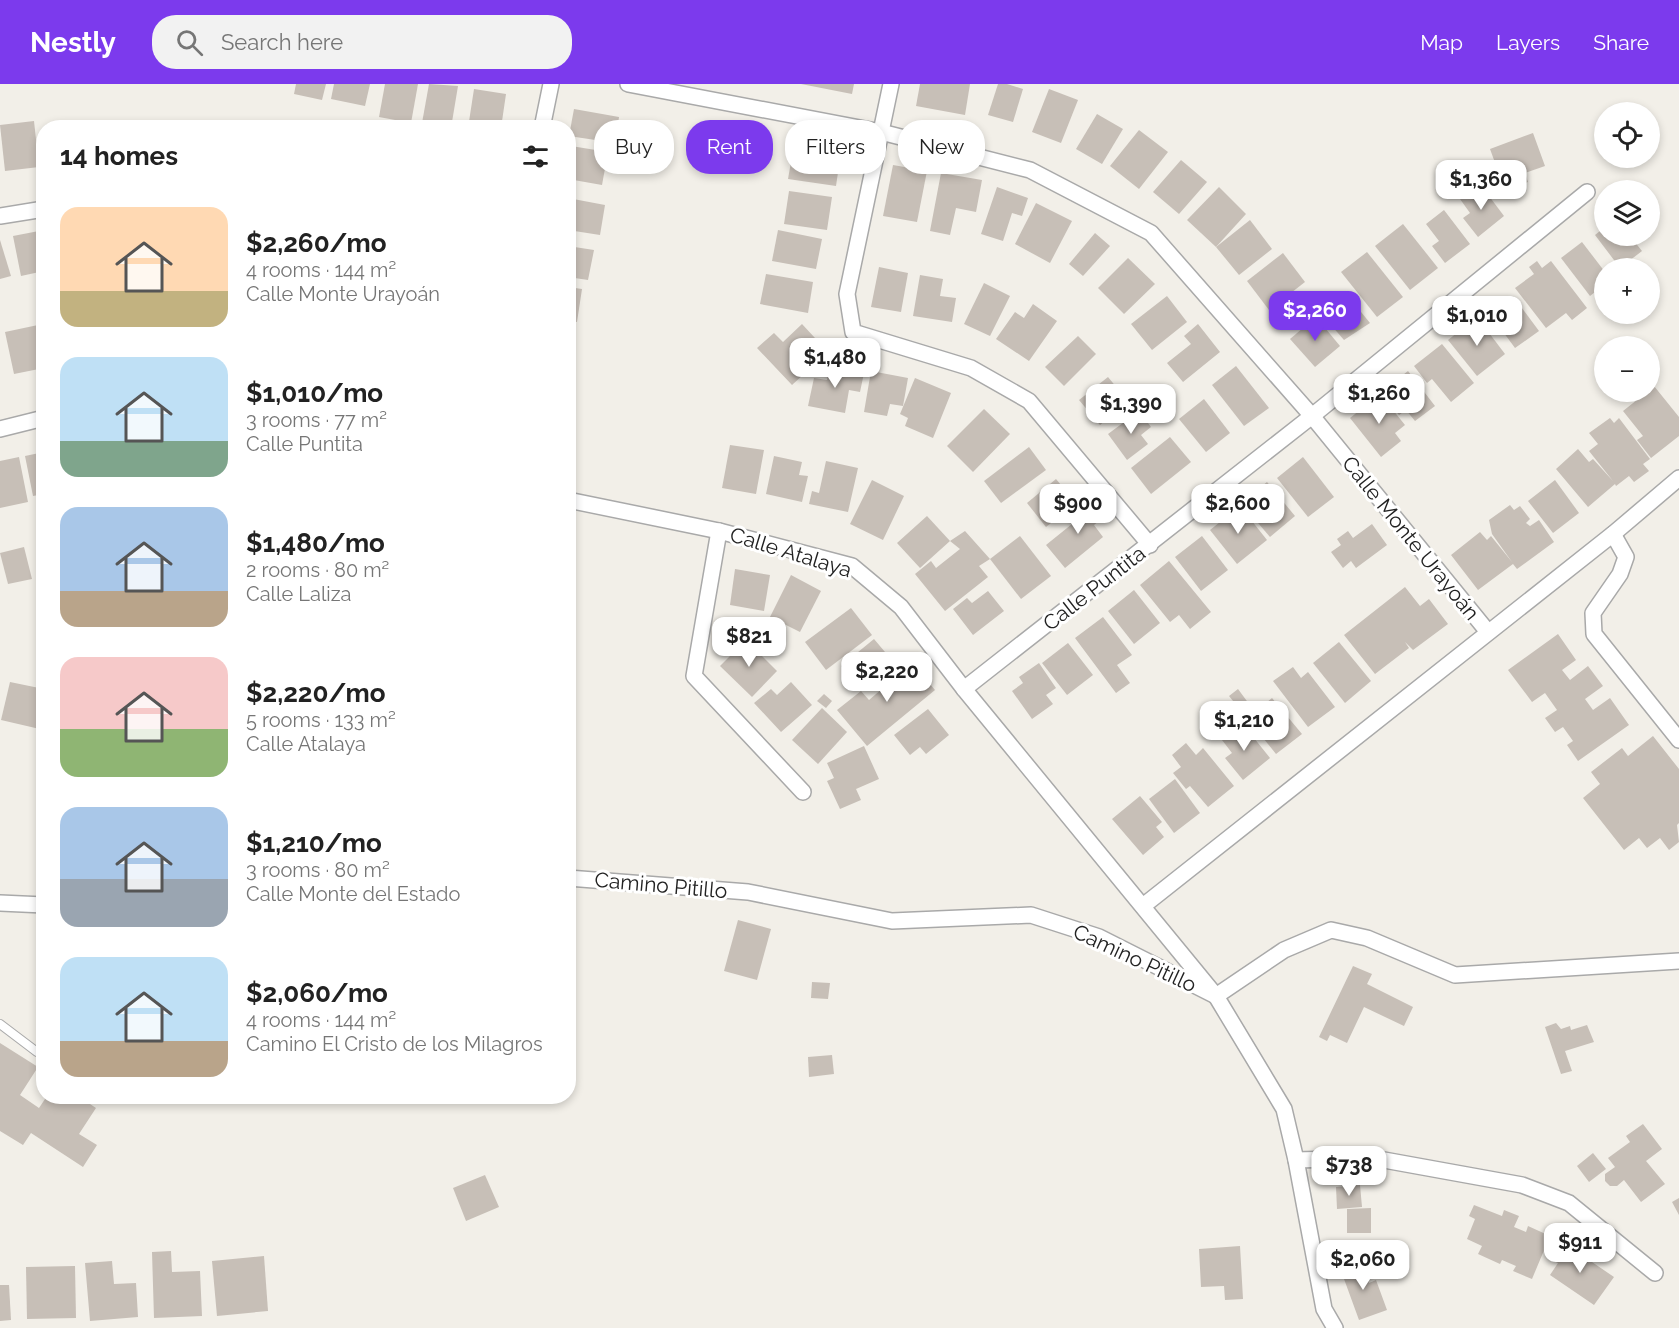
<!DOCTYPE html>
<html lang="en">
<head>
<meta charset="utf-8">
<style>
  :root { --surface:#fff; --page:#f2f2f2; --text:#222; --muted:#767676; --accent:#7c3aed }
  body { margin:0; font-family:Raleway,sans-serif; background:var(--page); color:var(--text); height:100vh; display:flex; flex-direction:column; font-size:22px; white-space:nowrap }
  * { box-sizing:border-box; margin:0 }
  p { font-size:20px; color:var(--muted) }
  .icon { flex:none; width:33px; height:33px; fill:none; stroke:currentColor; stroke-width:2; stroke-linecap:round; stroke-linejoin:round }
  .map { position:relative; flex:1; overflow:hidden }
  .panel { position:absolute; left:36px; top:36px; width:540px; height:984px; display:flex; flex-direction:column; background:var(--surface); border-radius:24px; box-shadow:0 3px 9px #0003 }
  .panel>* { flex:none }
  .top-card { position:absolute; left:594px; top:36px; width:570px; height:54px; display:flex; gap:12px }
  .tools { position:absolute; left:1594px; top:18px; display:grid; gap:12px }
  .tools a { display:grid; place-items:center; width:66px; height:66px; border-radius:50%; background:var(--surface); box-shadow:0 3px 9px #0003; font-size:30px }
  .price { position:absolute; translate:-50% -51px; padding:0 14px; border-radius:12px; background:#fff; color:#222; font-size:20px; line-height:39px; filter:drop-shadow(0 2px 3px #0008) }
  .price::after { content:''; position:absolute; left:50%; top:36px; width:18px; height:14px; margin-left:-9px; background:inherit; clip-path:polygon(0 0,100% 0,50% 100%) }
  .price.current { background:var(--accent); color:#fff }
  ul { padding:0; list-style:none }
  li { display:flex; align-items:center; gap:18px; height:150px; padding:0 24px }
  li span { display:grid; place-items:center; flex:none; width:168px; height:120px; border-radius:18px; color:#555 }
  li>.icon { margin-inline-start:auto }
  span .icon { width:72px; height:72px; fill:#fffc; stroke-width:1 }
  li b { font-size:26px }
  h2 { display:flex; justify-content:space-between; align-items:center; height:72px; padding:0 24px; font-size:26px }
  .pill { padding:0 21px; border-radius:24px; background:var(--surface); box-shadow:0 3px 9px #0003; font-size:21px; line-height:54px }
  .pill.current { background:var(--accent); color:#fff }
  header { display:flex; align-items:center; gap:36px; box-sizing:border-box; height:84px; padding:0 30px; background:var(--accent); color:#fff }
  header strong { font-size:28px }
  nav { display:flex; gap:33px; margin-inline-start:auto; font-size:21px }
  .search { width:420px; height:54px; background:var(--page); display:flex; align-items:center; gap:15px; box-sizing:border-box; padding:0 21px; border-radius:24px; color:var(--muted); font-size:22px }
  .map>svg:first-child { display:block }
</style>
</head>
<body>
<header>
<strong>Nestly</strong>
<div class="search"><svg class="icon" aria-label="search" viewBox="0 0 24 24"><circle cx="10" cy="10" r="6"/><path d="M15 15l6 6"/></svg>Search here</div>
<nav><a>Map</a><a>Layers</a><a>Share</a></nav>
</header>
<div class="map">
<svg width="1679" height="1244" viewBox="0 0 1679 1244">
  <rect width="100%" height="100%" fill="#f2efe8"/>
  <g fill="#c7bfb7">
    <path d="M 296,0 L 326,0 L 322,16 L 294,10 Z"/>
    <path d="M 334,0 L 370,0 L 365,22 L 331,15 Z"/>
    <path d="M 385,0 L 418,0 L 411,39 L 379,33 Z"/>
    <path d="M 429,0 L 458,2 L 451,44 L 422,39 Z"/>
    <path d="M 801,0 L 854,0 L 852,10 Z"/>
    <path d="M 920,0 L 970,0 L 965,31 L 916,22 Z"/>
    <path d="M 998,0 L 1007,0 L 1023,5 L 1013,38 L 988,31 Z"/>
    <path d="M 474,5 L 506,10 L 501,44 L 468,44 Z"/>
    <path d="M 1049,5 L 1078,16 L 1061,59 L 1032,48 Z"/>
    <path d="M 574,25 L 619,33 L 615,59 L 569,52 Z"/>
    <path d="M 1097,30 L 1123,45 L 1102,80 L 1076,65 Z"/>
    <path d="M 34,37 L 39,83 L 5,87 L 0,41 Z"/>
    <path d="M 80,38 L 80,44 L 46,44 L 46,40 Z"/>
    <path d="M 1139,46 L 1168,68 L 1139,105 L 1110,82 Z"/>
    <path d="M 1533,49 L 1545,82 L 1525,89 L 1528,98 L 1505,106 L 1490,65 Z"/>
    <path d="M 794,61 L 841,68 L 836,102 L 788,95 Z"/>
    <path d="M 571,62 L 608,68 L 602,101 L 568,95 L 568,77 Z"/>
    <path d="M 1181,76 L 1207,98 L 1179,130 L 1153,108 Z"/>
    <path d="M 893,81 L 927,87 L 917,138 L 883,132 Z"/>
    <path d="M 941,89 L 982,96 L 976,128 L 956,124 L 950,151 L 930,147 Z"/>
    <path d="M 1480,100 L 1504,132 L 1478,153 L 1463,134 L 1470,129 L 1460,115 Z"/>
    <path d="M 997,103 L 1028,114 L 1022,132 L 1012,129 L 1003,157 L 981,150 Z"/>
    <path d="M 1219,103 L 1246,130 L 1216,163 L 1187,136 Z"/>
    <path d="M 789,107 L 832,113 L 827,146 L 784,140 Z"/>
    <path d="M 568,114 L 605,121 L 600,151 L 568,146 Z"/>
    <path d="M 1036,119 L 1072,137 L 1050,179 L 1015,160 Z"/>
    <path d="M 1444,126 L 1470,160 L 1445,179 L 1432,162 L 1439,157 L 1426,140 Z"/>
    <path d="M 1250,136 L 1272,165 L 1239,191 L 1216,163 Z"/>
    <path d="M 1403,140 L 1438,184 L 1410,206 L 1375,162 Z"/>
    <path d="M 1605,143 L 1605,152 L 1630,152 L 1642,167 L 1620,184 L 1595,151 Z"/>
    <path d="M 44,146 L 44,187 L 21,192 L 13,152 Z"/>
    <path d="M 778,146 L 822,155 L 816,185 L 772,177 Z"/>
    <path d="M 1095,149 L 1110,162 L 1083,192 L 1069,180 Z"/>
    <path d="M 0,156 L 11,192 L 0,195 Z"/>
    <path d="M 1582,158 L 1605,188 L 1605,200 L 1590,212 L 1561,174 Z"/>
    <path d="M 568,162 L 594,166 L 588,196 L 568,193 Z"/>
    <path d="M 1367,168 L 1403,213 L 1377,233 L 1341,188 Z"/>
    <path d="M 1283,169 L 1305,198 L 1269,226 L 1247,197 Z"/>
    <path d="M 1128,174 L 1155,200 L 1124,230 L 1098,204 Z"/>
    <path d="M 1537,177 L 1542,184 L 1551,177 L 1587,224 L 1572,236 L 1566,229 L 1546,244 L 1515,204 L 1534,190 L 1529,183 Z"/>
    <path d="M 879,183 L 908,189 L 901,228 L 871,223 Z"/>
    <path d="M 766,190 L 813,198 L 808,229 L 760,220 Z"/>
    <path d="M 920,191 L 943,195 L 940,212 L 956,214 L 952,238 L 913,232 Z"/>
    <path d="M 984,199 L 1010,212 L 990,252 L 964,240 Z"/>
    <path d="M 568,203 L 582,205 L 577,238 L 568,237 Z"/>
    <path d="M 1344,207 L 1370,239 L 1344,256 L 1318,226 Z"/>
    <path d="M 1167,212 L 1187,238 L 1152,266 L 1131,240 Z"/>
    <path d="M 1513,212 L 1539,247 L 1515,264 L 1501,245 L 1497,248 L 1486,232 Z"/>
    <path d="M 1033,220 L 1057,237 L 1029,277 L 996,255 L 1015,228 L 1024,234 Z"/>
    <path d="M 1316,233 L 1340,262 L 1315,283 L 1290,255 Z"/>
    <path d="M 1477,233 L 1505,270 L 1477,292 L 1448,256 Z"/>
    <path d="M 802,240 L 828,268 L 792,301 L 757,264 L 774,249 L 783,258 Z"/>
    <path d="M 1198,240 L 1220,268 L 1183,298 L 1167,279 L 1191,260 L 1184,252 Z"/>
    <path d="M 38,241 L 44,269 L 44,284 L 14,290 L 5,248 Z"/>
    <path d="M 568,244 L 576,245 L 571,277 L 568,276 Z"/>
    <path d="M 1078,252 L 1096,270 L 1064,302 L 1045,283 Z"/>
    <path d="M 1442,260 L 1474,299 L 1451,318 L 1432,295 L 1427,299 L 1414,282 Z"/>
    <path d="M 830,282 L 864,289 L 860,308 L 849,306 L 845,329 L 808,322 L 814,294 L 827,296 Z"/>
    <path d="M 1236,282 L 1269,324 L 1244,342 L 1212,301 Z"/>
    <path d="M 871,287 L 908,294 L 903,322 L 890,320 L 887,332 L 864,328 Z"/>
    <path d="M 1408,287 L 1435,322 L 1415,337 L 1406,326 L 1399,331 L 1381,308 Z"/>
    <path d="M 1108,293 L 1122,310 L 1112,319 L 1118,326 L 1100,341 L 1079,316 Z"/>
    <path d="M 915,294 L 951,309 L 933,354 L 905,342 L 908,334 L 900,330 Z"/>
    <path d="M 1654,302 L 1679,333 L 1679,352 L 1651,374 L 1637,356 L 1643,352 L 1623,327 L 1647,308 L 1650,308 Z"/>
    <path d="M 1380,310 L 1405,341 L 1395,349 L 1401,357 L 1381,373 L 1350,334 Z"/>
    <path d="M 1204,315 L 1230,349 L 1206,368 L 1179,335 Z"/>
    <path d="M 984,325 L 1010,350 L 973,388 L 947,362 Z"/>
    <path d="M 1139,327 L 1151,343 L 1141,351 L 1148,360 L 1127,376 L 1108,350 Z"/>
    <path d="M 1610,334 L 1614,339 L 1619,334 L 1650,375 L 1643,380 L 1649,387 L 1634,398 L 1629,392 L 1616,402 L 1615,400 L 1588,423 L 1556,385 L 1578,365 L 1589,378 L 1593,375 L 1613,397 L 1589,367 L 1598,360 L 1589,349 Z"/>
    <path d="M 1170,353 L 1191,378 L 1151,410 L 1131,384 Z"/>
    <path d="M 730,361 L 764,366 L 756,410 L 722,404 Z"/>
    <path d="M 1029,363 L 1046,386 L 1001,419 L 984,397 Z"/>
    <path d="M 44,368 L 44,410 L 33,412 L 25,372 Z"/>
    <path d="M 774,372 L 802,378 L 799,391 L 808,392 L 802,418 L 766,410 Z"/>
    <path d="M 19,373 L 28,418 L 0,424 L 0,377 Z"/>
    <path d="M 1303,373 L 1334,413 L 1308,433 L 1277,394 Z"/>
    <path d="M 826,377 L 858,384 L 848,428 L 809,420 L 812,407 L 819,409 Z"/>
    <path d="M 1056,395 L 1076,419 L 1046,443 L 1027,419 Z"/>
    <path d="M 872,396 L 904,412 L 883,456 L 850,440 Z"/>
    <path d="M 1555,396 L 1579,429 L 1553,449 L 1528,417 Z"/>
    <path d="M 1267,398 L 1295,432 L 1270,453 L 1241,419 Z"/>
    <path d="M 1092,415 L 1105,432 L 1094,441 L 1103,453 L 1065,484 L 1046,461 L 1072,440 L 1068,435 Z"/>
    <path d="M 1510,421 L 1514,426 L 1520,422 L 1530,435 L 1526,439 L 1530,442 L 1539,436 L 1554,458 L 1517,485 L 1513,480 L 1478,506 L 1451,471 L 1480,448 L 1487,456 L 1491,452 L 1512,478 L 1492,450 L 1489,436 Z"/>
    <path d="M 1240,422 L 1267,456 L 1237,480 L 1210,446 Z"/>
    <path d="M 927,432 L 950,457 L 920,484 L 897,459 Z"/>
    <path d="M 1372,440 L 1387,461 L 1356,484 L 1351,477 L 1343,484 L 1331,468 L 1341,461 L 1337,455 L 1348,447 L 1353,454 Z"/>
    <path d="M 965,447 L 990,475 L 979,482 L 988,493 L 945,527 L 915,490 L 931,477 L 936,484 L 960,465 L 950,457 Z"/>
    <path d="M 1020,452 L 1051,492 L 1021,515 L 990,475 Z"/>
    <path d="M 1202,452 L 1228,486 L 1201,507 L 1175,473 Z"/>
    <path d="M 24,463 L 32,495 L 8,500 L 0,469 Z"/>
    <path d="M 1169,477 L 1211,528 L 1190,545 L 1179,531 L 1170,538 L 1140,501 Z"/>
    <path d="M 735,485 L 770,491 L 764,527 L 730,521 Z"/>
    <path d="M 791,491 L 821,507 L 800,548 L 770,533 Z"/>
    <path d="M 1405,503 L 1420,522 L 1429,515 L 1448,540 L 1413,566 L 1405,558 L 1409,564 L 1375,590 L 1344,551 Z"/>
    <path d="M 1134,506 L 1160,539 L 1134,560 L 1108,527 Z"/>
    <path d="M 988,507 L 1004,527 L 973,551 L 953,525 L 967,514 L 972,519 Z"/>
    <path d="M 851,524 L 872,551 L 826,586 L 805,558 Z"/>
    <path d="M 1103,533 L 1132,571 L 1117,581 L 1130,599 L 1116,609 L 1075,554 Z"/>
    <path d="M 1558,550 L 1576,576 L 1562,586 L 1570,596 L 1588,582 L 1603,602 L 1585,615 L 1593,626 L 1610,614 L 1629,641 L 1578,677 L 1567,661 L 1573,657 L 1563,643 L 1555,648 L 1545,634 L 1557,626 L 1545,609 L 1532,618 L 1508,586 Z"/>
    <path d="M 874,555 L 896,581 L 876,599 L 871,593 L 858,603 L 841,582 Z"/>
    <path d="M 746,556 L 777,587 L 752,613 L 720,582 Z"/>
    <path d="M 1339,558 L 1371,597 L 1345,619 L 1313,579 Z"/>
    <path d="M 1068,559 L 1093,591 L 1067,611 L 1042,579 Z"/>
    <path d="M 909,575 L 935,606 L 867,662 L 837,626 L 861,607 L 869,616 L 889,599 L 885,595 Z"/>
    <path d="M 1039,579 L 1056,604 L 1046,611 L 1053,620 L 1032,635 L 1012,607 L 1023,599 L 1019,593 Z"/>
    <path d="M 1293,583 L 1301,594 L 1308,588 L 1335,623 L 1308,643 L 1273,597 Z"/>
    <path d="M 10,598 L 44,605 L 44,646 L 1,636 Z"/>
    <path d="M 791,598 L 812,621 L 781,648 L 754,619 L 771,605 L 777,611 Z"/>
    <path d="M 1238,605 L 1255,628 L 1272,614 L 1302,650 L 1276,670 L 1229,612 Z"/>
    <path d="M 824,610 L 832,617 L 826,624 L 817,617 Z"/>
    <path d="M 822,624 L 847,648 L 818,680 L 792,656 Z"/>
    <path d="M 928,625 L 949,651 L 926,670 L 920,663 L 910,671 L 894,651 Z"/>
    <path d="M 1242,639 L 1270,674 L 1243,696 L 1225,674 L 1232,669 L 1222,656 Z"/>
    <path d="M 1653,652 L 1679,685 L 1679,739 L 1677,741 L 1679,758 L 1669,766 L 1660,754 L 1647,764 L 1639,754 L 1624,766 L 1583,714 L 1600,700 L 1591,688 L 1622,664 L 1628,672 Z"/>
    <path d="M 1186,659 L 1196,671 L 1203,664 L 1234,702 L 1208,723 L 1190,702 L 1186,705 L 1173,689 L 1181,683 L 1172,671 Z"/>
    <path d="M 864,662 L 879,695 L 856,705 L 861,716 L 840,725 L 827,697 L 834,694 L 827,679 Z"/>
    <path d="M 1175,695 L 1200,729 L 1174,749 L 1149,715 Z"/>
    <path d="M 1140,712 L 1162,738 L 1156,743 L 1164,753 L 1143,771 L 1112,735 Z"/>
    <path d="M 738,836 L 771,845 L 757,896 L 724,887 Z"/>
    <path d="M 1353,882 L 1372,890 L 1367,900 L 1413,923 L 1404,942 L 1364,923 L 1347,959 L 1330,951 L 1327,957 L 1319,953 Z"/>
    <path d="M 812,898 L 830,899 L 828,915 L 811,914 Z"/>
    <path d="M 1556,939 L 1561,945 L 1570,942 L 1571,946 L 1587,941 L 1594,958 L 1565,967 L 1572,987 L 1561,990 L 1545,943 Z"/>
    <path d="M 0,959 L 38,983 L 20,1011 L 39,1024 L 47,1012 L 78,1012 L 96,1024 L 79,1050 L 97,1061 L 83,1083 L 31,1049 L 23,1061 L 0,1047 Z"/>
    <path d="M 832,971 L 834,990 L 809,993 L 808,973 Z"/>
    <path d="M 1643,1040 L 1662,1065 L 1646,1077 L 1665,1100 L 1641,1118 L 1624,1096 L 1617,1102 L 1610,1102 L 1605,1097 L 1605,1090 L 1615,1083 L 1608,1074 L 1630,1058 L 1626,1052 Z"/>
    <path d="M 1593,1069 L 1606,1085 L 1589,1098 L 1577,1082 Z"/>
    <path d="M 485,1091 L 499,1123 L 466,1137 L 453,1104 Z"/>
    <path d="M 1360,1101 L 1362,1123 L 1337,1125 L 1336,1103 Z"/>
    <path d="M 1679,1114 L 1679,1131 L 1672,1118 Z"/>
    <path d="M 1474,1121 L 1502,1132 L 1504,1126 L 1519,1132 L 1514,1143 L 1526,1148 L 1528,1142 L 1550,1152 L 1532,1195 L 1513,1187 L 1516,1182 L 1502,1176 L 1500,1180 L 1478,1170 L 1482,1162 L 1467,1155 L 1475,1135 L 1469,1132 Z"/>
    <path d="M 1371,1124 L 1371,1149 L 1347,1149 L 1347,1125 Z"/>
    <path d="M 1564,1159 L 1614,1193 L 1594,1221 L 1550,1191 L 1558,1179 L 1551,1176 Z"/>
    <path d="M 1240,1162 L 1243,1215 L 1225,1216 L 1224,1202 L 1201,1203 L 1199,1165 Z"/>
    <path d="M 171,1167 L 172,1188 L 200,1187 L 202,1232 L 154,1234 L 152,1168 Z"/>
    <path d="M 264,1172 L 268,1227 L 217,1232 L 212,1177 Z"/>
    <path d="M 1361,1176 L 1369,1199 L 1376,1196 L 1387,1226 L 1359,1236 L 1340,1184 Z"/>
    <path d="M 112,1177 L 114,1200 L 136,1199 L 138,1233 L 90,1237 L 85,1179 Z"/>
    <path d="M 75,1182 L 76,1234 L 27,1235 L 26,1183 Z"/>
    <path d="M 0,1201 L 9,1201 L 11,1236 L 0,1237 Z"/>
  </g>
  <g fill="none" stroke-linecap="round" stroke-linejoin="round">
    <defs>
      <path id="lane" d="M 0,940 L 37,968"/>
      <g id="street">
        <path d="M 628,0 L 881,48 L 1030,86 L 1151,149 L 1312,332 L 1488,548"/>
        <path d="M 891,0 L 847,210 L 853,248 L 971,284 L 1029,317 L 1150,461"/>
        <path d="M 542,44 L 551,0"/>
        <path d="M 0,132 L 44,125"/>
        <path d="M 0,345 L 44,334"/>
        <path d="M 568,416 L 719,447 L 852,482 L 901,523 L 964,605 L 1216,912 L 1284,1025 L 1296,1076 L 1324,1225 L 1335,1244"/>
        <path d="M 719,447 L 694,592 L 803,708"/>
        <path d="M 1613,450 L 1626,473 L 1620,490 L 1593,529 L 1594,550 L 1679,656"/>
        <path d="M 964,605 L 1312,332 L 1587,108"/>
        <path d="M 568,794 L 748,808 L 892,837 L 1031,831 L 1099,853 L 1216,912 L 1284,866 L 1331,846 L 1367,854 L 1455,891 L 1679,877"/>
        <path d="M 0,819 L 44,821"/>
        <path d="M 1143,822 L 1613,450 L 1679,394"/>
        <path d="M 1296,1076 L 1373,1074 L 1522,1101 L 1569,1119 L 1655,1189"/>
      </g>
    </defs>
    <use href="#lane" stroke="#a9a9a9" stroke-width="10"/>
    <use href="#street" stroke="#a9a9a9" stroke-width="18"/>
    <use href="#lane" stroke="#fff" stroke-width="8"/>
    <use href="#street" stroke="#fff" stroke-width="15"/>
  </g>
  <g text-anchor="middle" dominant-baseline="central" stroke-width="6" stroke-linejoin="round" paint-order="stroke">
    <g font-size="21" fill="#222" stroke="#fff">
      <text transform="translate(1411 454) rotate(51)">Calle Monte Urayoán</text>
      <text transform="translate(791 468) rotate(17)">Calle Atalaya</text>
      <text transform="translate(1094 504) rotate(-38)">Calle Puntita</text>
      <text transform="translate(661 801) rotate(5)">Camino Pitillo</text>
      <text transform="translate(1135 874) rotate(25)">Camino Pitillo</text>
    </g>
  </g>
</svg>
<div class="tools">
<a><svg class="icon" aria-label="locate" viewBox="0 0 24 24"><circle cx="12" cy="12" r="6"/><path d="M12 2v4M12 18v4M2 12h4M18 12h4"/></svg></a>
<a><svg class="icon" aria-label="layers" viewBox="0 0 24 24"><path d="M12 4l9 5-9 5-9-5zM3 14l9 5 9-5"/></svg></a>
<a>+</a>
<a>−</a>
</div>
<b class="price" style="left:1481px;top:127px">$1,360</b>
<b class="price current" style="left:1315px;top:258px">$2,260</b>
<b class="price" style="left:1477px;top:263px">$1,010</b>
<b class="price" style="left:835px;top:305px">$1,480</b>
<b class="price" style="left:1379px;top:341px">$1,260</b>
<b class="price" style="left:1131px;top:351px">$1,390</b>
<b class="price" style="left:1078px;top:451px">$900</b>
<b class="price" style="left:1238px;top:451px">$2,600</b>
<b class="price" style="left:749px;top:584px">$821</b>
<b class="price" style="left:887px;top:619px">$2,220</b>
<b class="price" style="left:1244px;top:668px">$1,210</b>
<b class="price" style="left:1349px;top:1113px">$738</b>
<b class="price" style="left:1580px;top:1190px">$911</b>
<b class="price" style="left:1363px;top:1207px">$2,060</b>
<div class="top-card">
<a class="pill">Buy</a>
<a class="pill current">Rent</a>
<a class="pill">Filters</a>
<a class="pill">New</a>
</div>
<section class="panel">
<h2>14 homes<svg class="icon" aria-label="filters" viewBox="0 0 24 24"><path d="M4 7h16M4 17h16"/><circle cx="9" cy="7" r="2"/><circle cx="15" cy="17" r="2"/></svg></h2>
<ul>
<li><span style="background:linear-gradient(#ffd9b3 70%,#c2b280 0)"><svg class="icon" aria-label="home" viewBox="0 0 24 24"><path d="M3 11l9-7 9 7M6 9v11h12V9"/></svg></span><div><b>$2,260/mo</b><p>4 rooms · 144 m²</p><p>Calle Monte Urayoán</p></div></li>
<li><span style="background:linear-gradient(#bfe0f5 70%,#7fa58c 0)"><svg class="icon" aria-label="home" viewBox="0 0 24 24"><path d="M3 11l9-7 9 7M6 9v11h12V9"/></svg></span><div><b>$1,010/mo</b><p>3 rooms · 77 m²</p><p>Calle Puntita</p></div></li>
<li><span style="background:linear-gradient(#a9c7e8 70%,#b9a48a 0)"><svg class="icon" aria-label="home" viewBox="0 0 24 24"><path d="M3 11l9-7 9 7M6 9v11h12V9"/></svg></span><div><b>$1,480/mo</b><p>2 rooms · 80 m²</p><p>Calle Laliza</p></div></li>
<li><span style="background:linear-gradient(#f6c9c9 60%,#8fb573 0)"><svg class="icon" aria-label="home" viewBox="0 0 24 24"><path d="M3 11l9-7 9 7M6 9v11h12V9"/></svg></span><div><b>$2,220/mo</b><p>5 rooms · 133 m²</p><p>Calle Atalaya</p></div></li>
<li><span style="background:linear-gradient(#a9c7e8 60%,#9aa5b1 0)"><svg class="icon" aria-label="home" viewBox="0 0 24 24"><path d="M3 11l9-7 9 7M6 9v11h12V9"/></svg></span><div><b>$1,210/mo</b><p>3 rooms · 80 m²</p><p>Calle Monte del Estado</p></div></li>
<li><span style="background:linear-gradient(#bfe0f5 70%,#b9a48a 0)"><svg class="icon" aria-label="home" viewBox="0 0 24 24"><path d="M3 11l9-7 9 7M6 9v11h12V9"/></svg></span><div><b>$2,060/mo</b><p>4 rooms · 144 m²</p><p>Camino El Cristo de los Milagros</p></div></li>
</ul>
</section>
</div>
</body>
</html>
